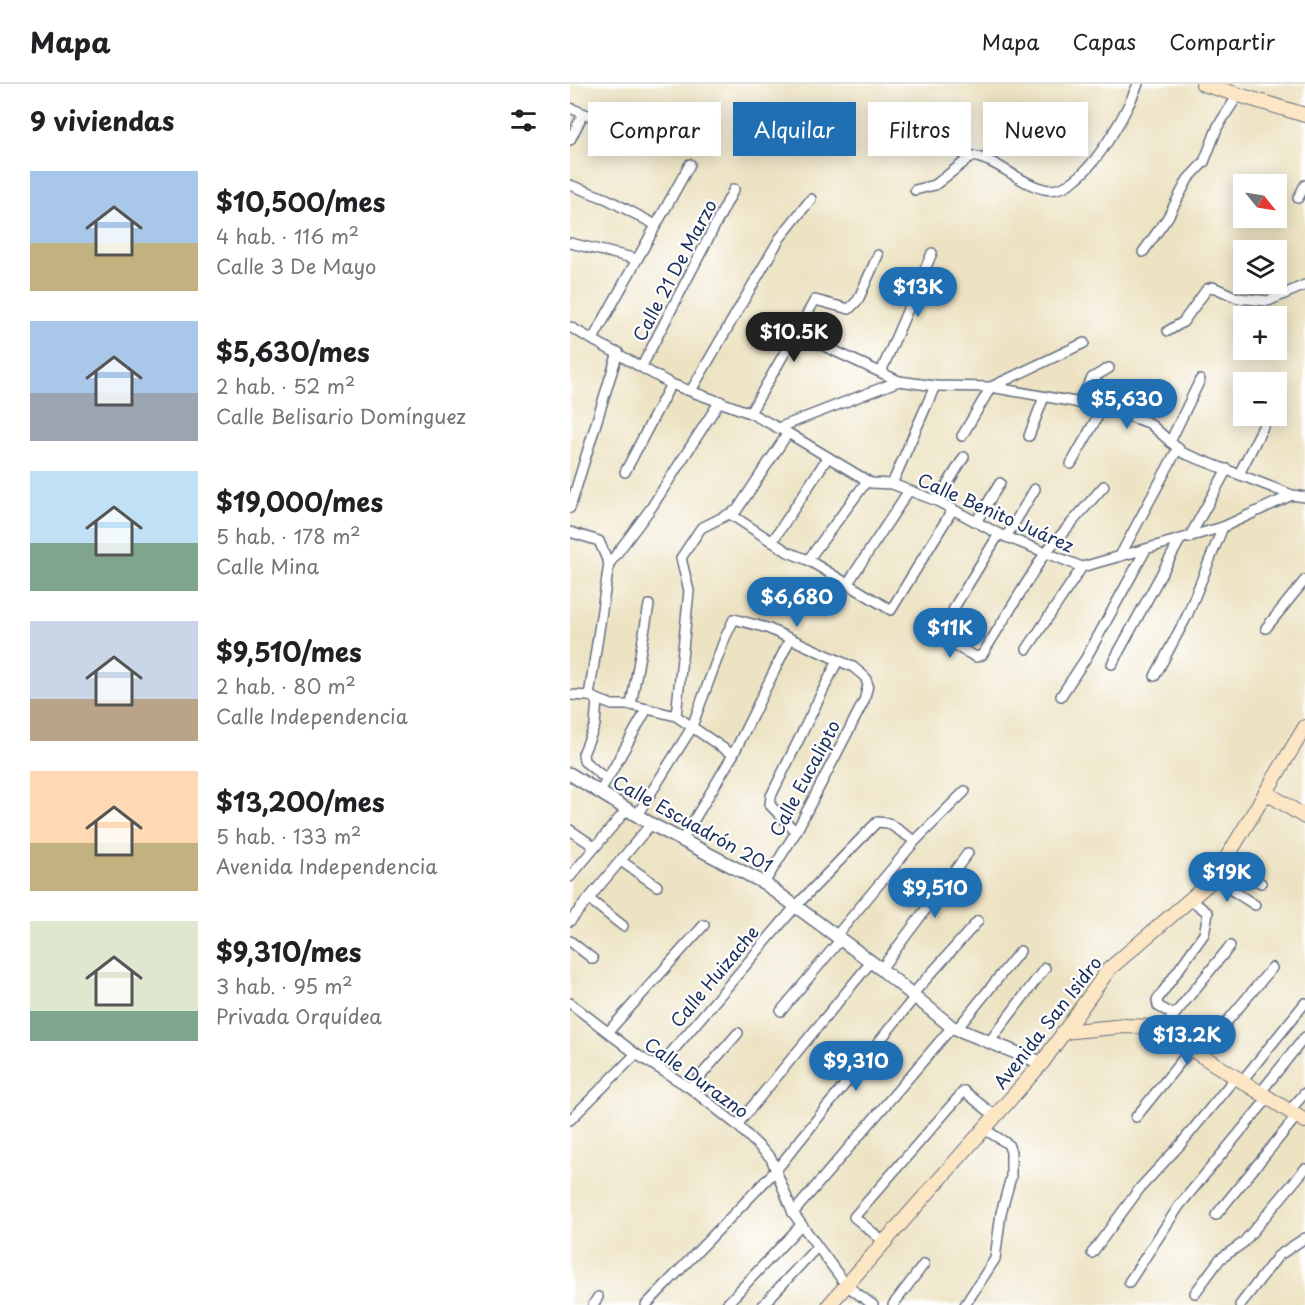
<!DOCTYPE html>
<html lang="es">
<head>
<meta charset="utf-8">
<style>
  :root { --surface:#fff; --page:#f2f2f2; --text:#202124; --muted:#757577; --line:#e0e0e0; --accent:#1f6fb2 }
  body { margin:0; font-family:"Playpen Sans",sans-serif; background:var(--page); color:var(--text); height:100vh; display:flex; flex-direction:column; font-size:22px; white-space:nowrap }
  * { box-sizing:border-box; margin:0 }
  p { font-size:20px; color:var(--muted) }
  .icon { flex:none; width:33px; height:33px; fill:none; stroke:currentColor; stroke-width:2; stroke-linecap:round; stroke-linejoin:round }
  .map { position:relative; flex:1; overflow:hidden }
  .details { display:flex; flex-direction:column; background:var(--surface); width:570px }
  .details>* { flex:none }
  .banner { position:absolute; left:18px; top:18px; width:570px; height:54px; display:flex; gap:12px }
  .needle { width:39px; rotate:120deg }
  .fabs { position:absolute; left:663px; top:90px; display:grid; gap:12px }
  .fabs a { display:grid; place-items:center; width:54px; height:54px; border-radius:0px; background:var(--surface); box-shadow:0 3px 15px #0003; font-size:30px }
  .price { position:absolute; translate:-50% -51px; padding:0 14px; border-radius:21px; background:var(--accent); color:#fff; font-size:20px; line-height:39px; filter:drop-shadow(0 2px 3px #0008) }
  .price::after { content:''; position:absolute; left:50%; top:36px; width:18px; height:14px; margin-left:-9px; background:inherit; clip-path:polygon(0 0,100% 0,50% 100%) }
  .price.active { background:#222; color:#fff }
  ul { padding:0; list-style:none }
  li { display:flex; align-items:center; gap:18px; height:150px; padding:0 30px }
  li span { display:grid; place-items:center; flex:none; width:168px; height:120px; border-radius:0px; color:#555 }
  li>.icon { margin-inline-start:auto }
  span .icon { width:72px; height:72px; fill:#fffc; stroke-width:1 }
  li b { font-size:26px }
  h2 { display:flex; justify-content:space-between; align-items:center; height:72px; padding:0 30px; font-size:26px }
  .tag { padding:0 21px; border-radius:0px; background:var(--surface); box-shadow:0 3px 15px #0003; font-size:21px; line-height:54px }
  .tag.active { background:var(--accent); color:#fff }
  header { display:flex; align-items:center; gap:36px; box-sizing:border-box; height:84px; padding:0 30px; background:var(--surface); border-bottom:2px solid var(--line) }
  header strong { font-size:28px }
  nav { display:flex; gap:33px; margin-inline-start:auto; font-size:21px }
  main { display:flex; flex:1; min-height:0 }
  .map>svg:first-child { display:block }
</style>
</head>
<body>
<header>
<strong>Mapa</strong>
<nav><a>Mapa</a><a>Capas</a><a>Compartir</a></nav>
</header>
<main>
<section class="details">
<h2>9 viviendas<svg class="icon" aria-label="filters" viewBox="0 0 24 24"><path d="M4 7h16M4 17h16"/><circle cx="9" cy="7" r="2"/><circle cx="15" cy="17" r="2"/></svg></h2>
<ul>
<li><span style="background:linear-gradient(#a9c7e8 60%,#c2b280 0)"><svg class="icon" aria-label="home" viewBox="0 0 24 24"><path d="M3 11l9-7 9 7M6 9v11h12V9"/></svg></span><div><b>$10,500/mes</b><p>4 hab. · 116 m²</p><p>Calle 3 De Mayo</p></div></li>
<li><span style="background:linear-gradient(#a9c7e8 60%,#9aa5b1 0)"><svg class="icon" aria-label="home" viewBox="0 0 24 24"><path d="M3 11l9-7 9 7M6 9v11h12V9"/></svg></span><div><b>$5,630/mes</b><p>2 hab. · 52 m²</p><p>Calle Belisario Domínguez</p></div></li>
<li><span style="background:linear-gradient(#bfe0f5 60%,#7fa58c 0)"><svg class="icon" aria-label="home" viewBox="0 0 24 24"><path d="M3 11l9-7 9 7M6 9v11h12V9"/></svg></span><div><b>$19,000/mes</b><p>5 hab. · 178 m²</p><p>Calle Mina</p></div></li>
<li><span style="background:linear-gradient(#c9d6e8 65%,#b9a48a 0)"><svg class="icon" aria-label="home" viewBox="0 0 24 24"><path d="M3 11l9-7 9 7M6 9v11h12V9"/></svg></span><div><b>$9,510/mes</b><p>2 hab. · 80 m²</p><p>Calle Independencia</p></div></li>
<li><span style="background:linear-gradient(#ffd9b3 60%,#c2b280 0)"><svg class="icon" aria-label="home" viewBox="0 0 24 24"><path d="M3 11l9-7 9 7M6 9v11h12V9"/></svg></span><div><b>$13,200/mes</b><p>5 hab. · 133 m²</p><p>Avenida Independencia</p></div></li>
<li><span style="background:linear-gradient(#dfe7d0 75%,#7fa58c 0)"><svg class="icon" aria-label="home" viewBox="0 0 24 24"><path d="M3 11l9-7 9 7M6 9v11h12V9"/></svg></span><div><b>$9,310/mes</b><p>3 hab. · 95 m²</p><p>Privada Orquídea</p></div></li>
</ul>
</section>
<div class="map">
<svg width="735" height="1221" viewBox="0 0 735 1221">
  <rect width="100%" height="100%" fill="#fff"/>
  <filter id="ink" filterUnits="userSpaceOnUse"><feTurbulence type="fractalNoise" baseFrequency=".0167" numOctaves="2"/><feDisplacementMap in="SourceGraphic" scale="12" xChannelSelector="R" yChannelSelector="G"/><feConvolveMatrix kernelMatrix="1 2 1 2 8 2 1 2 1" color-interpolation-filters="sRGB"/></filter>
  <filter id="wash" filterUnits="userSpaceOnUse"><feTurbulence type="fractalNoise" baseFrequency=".008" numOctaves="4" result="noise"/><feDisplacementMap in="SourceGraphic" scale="24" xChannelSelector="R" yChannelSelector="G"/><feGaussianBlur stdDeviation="1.35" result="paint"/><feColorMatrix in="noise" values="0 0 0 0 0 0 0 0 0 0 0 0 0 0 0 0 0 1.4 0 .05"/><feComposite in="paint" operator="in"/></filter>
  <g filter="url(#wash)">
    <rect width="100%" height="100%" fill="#ede3c3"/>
  </g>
  <g filter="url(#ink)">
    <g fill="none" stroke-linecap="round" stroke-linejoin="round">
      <defs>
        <g id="minor">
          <path d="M 0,24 L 53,45 L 86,65"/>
          <path d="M 0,56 L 13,30"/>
          <path d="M 0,101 L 37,115 L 86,141"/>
          <path d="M 345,106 L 365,101 L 402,72 C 429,76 448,99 474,105 C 513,115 556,29 568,0"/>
          <path d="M 728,114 L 735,101"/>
          <path d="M 0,159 L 67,175"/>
          <path d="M 573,168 L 598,133 L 618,95 L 634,78 L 648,42 L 668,11"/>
          <path d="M 0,243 L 101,300 L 180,329 L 218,349 L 301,399 L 322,400 L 367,417 L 429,450 L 512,483 L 653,443 L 722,411"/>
          <path d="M 598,247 L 613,238 L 637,205 L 643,203 L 668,214 L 698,217 L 735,201"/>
          <path d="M 226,249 L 329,297"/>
          <path d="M 23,255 L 120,80"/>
          <path d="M 72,282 L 164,105"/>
          <path d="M 311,288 L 362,169"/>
          <path d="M 122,305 L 210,154 L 241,115"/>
          <path d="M 508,319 L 522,294 L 539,284"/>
          <path d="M 180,329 L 245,216 L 279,225 L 288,216 L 308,171"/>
          <path d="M 208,344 L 329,297 L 365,302 L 421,303 L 533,323 L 579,339 L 613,369 L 722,411 L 735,413"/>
          <path d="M 392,352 L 421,303 L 514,259"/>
          <path d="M 459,352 L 474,313"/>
          <path d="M 600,358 L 630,296"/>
          <path d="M 501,380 L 533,323"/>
          <path d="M 55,388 L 101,300"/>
          <path d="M 669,390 L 696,337"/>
          <path d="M 322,400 L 365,302"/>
          <path d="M 367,417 L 394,373"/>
          <path d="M 0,424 L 48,268"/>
          <path d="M 160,430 L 218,468 L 238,476 L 321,526 L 383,425"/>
          <path d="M 406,438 L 430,399"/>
          <path d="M 0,448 L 29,457 L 39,480 L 19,612 L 42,621 L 61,621 L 106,632 L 163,671"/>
          <path d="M 429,450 L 385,522 L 374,548 L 378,558 L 406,573 L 412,571 L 475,469 L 534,402"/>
          <path d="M 436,453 L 465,405"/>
          <path d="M 619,454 L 657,385"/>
          <path d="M 202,458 L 258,373"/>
          <path d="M 550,472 L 608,364"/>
          <path d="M 238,476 L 297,397"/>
          <path d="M 39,480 L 81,424 L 150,317"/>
          <path d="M 278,499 L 338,408"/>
          <path d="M 696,544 L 735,496"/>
          <path d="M 457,565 L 512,483"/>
          <path d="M 542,580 L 610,456"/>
          <path d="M 585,592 L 617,532 L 653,443"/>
          <path d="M 0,611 L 19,612"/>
          <path d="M 491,612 L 516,574 L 575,467"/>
          <path d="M 27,616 L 25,641 L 13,670 L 14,677 L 36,695"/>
          <path d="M 61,621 L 79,521"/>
          <path d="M 106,632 L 119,507 L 111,474 L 131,444 L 167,426 L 218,349"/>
          <path d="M 30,708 L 77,625"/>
          <path d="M 67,731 L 121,645 L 155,554 L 164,535 L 197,544 L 283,583 L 295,593 L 298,601 L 294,617 L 226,748 L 194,799"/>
          <path d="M 0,746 L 25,763"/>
          <path d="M 226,748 L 200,721 L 201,712 L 268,576"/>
          <path d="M 112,756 L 163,671 L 220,555"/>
          <path d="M 655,776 L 691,799"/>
          <path d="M 51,777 L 87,802"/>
          <path d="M 0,793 L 57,725"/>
          <path d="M 644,795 L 685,821"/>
          <path d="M 19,815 L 53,842"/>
          <path d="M 0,837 L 81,740"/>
          <path d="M 266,852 L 345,757 L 395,707"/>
          <path d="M 0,857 L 23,875"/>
          <path d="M 311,885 L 398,769"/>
          <path d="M 341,912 L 408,837"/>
          <path d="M 0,919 L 66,970 L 120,1004 L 167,1041 L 201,1074 L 223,1129 L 276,1201 L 303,1221"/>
          <path d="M 211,927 L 271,855"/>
          <path d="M 604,931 L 588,922 L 587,916 L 634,850 L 638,829 L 620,815"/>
          <path d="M 387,945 L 450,867"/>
          <path d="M 592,946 L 660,862"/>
          <path d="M 38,948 L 134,841"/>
          <path d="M 420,957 L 475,884"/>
          <path d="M 629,971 L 702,884"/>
          <path d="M 89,983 L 225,823 L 307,738 L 318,739 L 345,757"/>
          <path d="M 671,998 L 735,919"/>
          <path d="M 120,1004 L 168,949"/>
          <path d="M 690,1009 L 735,953"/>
          <path d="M 719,1027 L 735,1009"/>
          <path d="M 566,1033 L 621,965"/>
          <path d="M 0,1036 L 66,970"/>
          <path d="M 167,1041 L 301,878"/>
          <path d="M 223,1129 L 382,943"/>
          <path d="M 646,1131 L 727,1032"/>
          <path d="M 313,1157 L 284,1133 L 394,1007 L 425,1032"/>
          <path d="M 522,1169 L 570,1104 L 610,1061 L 665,994"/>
          <path d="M 559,1198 L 609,1122 L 698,1014"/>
          <path d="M 625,1209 L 650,1175 L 673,1159 L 735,1085"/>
          <path d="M 23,1221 L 28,1213"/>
          <path d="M 76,1221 L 207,1085 L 344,914"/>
          <path d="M 156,1221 L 231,1141"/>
          <path d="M 193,1221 L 247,1163"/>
          <path d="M 323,1221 L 354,1180"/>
          <path d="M 395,1221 L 425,1175 L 431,1129 L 441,1093 L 441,1068 L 438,1060 L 414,1045"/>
          <path d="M 670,1221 L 708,1172 L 735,1154"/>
        </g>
        <path id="tertiary" d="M 0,690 L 81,740 L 194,799 L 311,885 L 382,943 L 472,979"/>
        <g id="secondary">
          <path d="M 633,0 L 735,31"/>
          <path d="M 697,709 L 735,733"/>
          <path d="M 493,948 L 555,942 L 586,943 L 735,1037"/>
          <path d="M 259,1221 L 472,979 L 539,885 L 644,795 L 735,643"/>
        </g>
      </defs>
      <use href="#minor" stroke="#646e81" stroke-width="12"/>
      <use href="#tertiary" stroke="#646e81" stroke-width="15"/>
      <use href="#secondary" stroke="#646e81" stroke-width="16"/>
      <use href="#minor" stroke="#fff" stroke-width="9"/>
      <use href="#tertiary" stroke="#fff" stroke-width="12"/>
      <use href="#secondary" stroke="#fce6c4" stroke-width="14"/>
    </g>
  </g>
  <g text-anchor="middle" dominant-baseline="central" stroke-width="4.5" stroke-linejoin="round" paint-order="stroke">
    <g font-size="18" fill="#1b2f5e" stroke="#fff">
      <text transform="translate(104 186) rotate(-62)">Calle 21 De Marzo</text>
      <text transform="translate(426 428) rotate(24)">Calle Benito Juárez</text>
      <text transform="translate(234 694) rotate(-62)">Calle Eucalipto</text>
      <text transform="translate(123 739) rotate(29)">Calle Escuadrón 201</text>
      <text transform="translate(144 892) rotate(-50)">Calle Huizache</text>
      <text transform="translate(477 938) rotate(-52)">Avenida San Isidro</text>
      <text transform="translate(127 993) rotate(36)">Calle Durazno</text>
    </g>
  </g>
</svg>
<div class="fabs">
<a><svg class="needle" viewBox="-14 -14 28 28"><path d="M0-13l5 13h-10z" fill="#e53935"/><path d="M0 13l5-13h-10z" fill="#757577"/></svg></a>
<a><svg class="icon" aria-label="layers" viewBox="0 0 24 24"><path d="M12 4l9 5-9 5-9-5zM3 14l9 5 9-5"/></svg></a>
<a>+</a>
<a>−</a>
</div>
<b class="price" style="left:348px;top:234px">$13K</b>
<b class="price active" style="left:224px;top:279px">$10.5K</b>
<b class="price" style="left:557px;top:346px">$5,630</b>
<b class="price" style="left:227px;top:544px">$6,680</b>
<b class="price" style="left:380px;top:575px">$11K</b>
<b class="price" style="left:657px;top:819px">$19K</b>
<b class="price" style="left:365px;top:835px">$9,510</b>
<b class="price" style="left:617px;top:982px">$13.2K</b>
<b class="price" style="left:286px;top:1008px">$9,310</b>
<div class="banner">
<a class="tag">Comprar</a>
<a class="tag active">Alquilar</a>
<a class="tag">Filtros</a>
<a class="tag">Nuevo</a>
</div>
</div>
</main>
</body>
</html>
